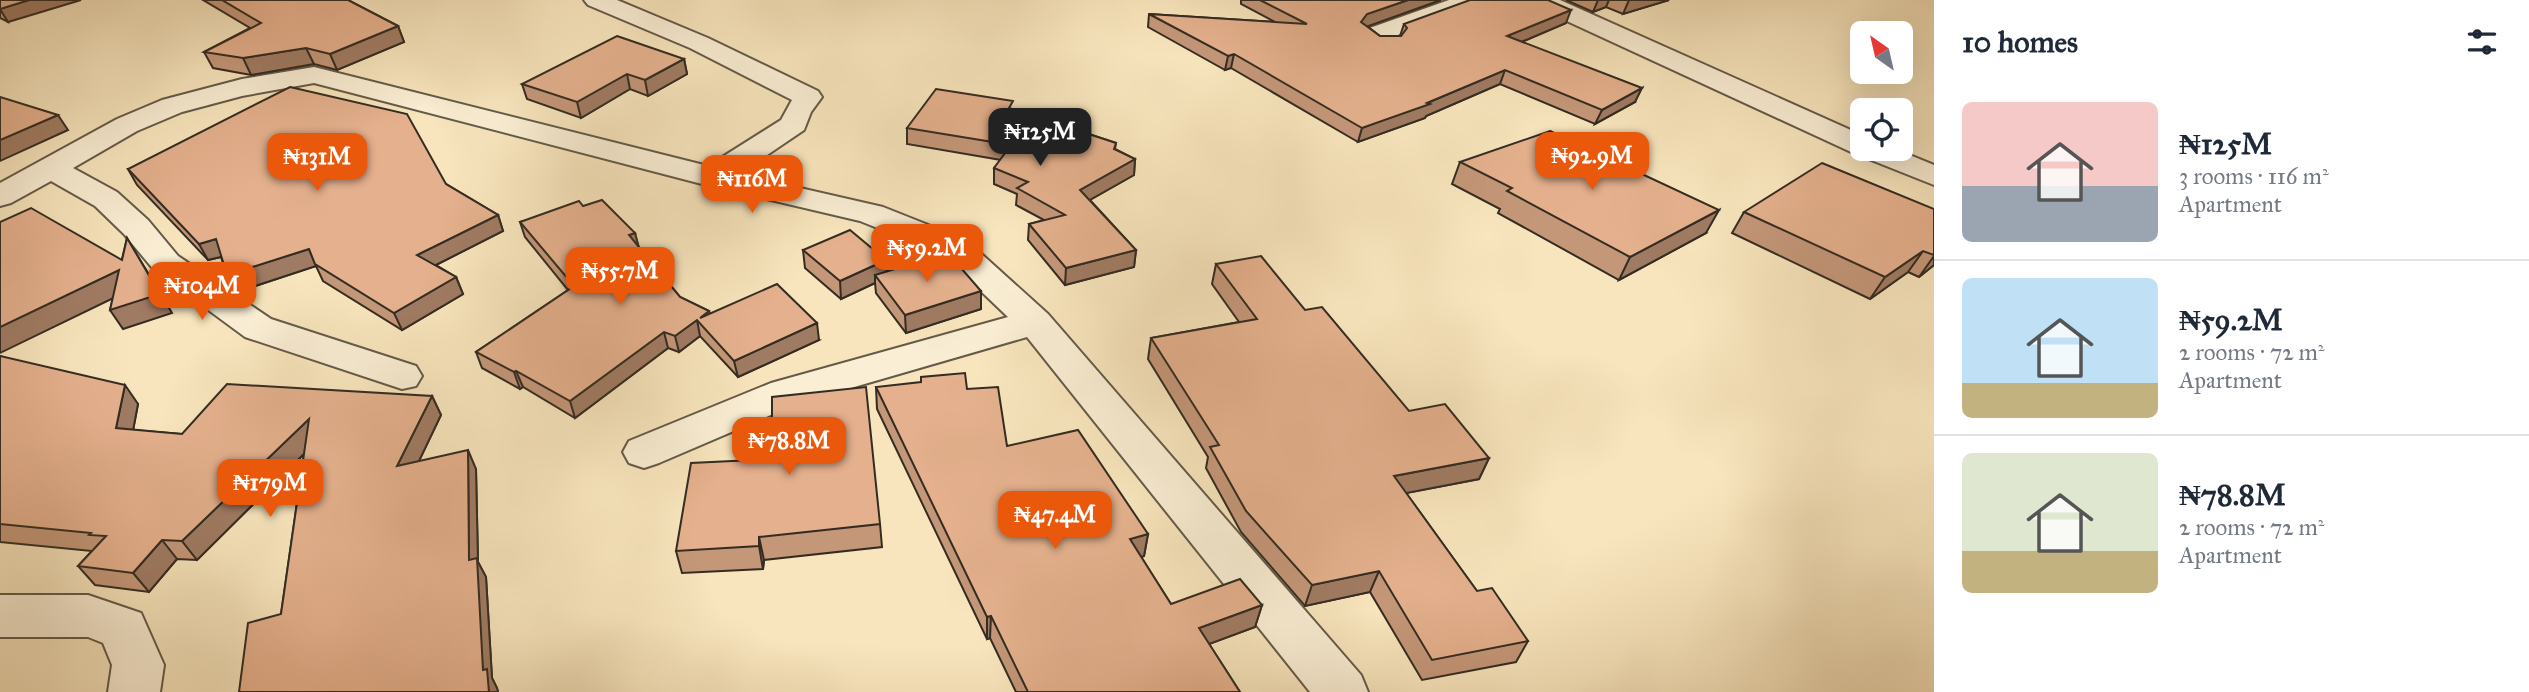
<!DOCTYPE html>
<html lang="en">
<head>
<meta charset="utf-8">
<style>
  :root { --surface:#fff; --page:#f6f6f7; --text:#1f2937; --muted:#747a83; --line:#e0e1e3; --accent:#ea580c }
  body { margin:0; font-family:"IM FELL Great Primer",serif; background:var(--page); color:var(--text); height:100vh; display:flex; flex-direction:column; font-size:26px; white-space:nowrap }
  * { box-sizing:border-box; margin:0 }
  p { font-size:23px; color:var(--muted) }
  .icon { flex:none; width:38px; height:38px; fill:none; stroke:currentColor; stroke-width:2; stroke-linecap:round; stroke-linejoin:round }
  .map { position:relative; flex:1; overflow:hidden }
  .sheet { display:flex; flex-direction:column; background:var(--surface); width:595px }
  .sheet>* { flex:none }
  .needle { width:46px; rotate:326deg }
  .controls { position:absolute; left:1850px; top:21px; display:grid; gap:14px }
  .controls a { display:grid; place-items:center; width:63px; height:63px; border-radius:10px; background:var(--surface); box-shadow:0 7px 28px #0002; font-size:35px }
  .price { position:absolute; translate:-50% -60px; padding:0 16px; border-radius:14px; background:var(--accent); color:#fff; font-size:23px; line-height:46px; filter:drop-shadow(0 2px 4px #0008) }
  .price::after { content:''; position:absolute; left:50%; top:42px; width:21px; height:16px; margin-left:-10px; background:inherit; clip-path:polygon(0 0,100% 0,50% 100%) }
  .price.current { background:#222; color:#fff }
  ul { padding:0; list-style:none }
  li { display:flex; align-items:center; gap:21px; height:175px; padding:0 28px }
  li+li { border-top:2px solid var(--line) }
  li span { display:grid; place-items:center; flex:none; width:196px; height:140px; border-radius:10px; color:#555 }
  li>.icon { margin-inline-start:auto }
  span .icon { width:84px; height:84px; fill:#fffc; stroke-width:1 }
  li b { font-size:30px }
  h2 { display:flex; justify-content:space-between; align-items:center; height:84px; padding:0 28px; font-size:30px }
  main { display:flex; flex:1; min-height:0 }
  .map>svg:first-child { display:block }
</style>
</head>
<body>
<main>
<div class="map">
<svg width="1934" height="692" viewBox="0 0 1934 692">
  <rect width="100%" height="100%" fill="#f8e5bd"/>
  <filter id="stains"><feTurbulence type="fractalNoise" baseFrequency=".00286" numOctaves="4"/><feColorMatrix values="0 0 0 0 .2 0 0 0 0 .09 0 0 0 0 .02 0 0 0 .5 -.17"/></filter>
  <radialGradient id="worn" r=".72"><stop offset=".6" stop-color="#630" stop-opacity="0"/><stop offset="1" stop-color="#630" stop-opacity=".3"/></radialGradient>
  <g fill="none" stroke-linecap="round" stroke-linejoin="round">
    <defs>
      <g id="minor">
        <path d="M 584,0 L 617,0 L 708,38 L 818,91 L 822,97 L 811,112 L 804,130 L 739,174 L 883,207 L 966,240 L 1048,314 L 1361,675 L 1368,692 L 1310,692 L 1027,337 L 799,403 L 659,463 L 644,468 L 629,463 L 623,452 L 629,441 L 771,383 L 1008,317 L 942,254 L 860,221 L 702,184 L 314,83 L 242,96 L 182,112 L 137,131 L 73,168 L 117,192 L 148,220 L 178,256 L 271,319 L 416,366 L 422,376 L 416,386 L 402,389 L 245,337 L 154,270 L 124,234 L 95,206 L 51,181 L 11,203 L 0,206 L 0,183 L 117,119 L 162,100 L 242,79 L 314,67 L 708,166 L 781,120 L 792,100 L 690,48 L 588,5 Z"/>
        <path d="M 1449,0 L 1484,0 L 1480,5 L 1395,36 L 1401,42 L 1397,47 C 1384,51 1368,46 1360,35 L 1364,30 Z"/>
        <path d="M 1528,0 L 1560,0 L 1862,135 L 1862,149 L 1895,149 L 1934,165 L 1934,185 L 1851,152 L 1532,5 Z"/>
        <path d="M 0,595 L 88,595 L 141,613 L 164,665 L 160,692 L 108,692 L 112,665 L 103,643 L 88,637 L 0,637 Z"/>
      </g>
    </defs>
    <use href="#minor" stroke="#655a49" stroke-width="4"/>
    <use href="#minor" fill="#faeed4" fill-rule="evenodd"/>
  </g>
  <g fill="#c49779" stroke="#342c22" stroke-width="2">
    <path d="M 0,0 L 8,22 L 0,18 Z"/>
    <path d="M 203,0 L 348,0 L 398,26 L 404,42 L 337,70 L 314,64 L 251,75 L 213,68 L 204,52 L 250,28 Z"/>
    <path d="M 1241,0 L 1441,0 L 1367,26 L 1380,36 L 1400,36 L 1404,24 L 1566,23 L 1522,42 L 1635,102 L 1595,124 L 1500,84 L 1426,116 L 1425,118 L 1358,142 L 1231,68 L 1225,70 L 1148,27 L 1149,14 L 1275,22 L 1241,4 Z"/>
    <path d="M 1566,0 L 1669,0 L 1623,14 L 1606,7 L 1593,12 Z"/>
    <path d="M 684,59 L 687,74 L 648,96 L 630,89 L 581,118 L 527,99 L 522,84 Z"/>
    <path d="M 1013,109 L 1116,143 L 1115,149 L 1135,159 L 1134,175 L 1090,200 L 1136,250 L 1134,267 L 1065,285 L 1028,240 L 1029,224 L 1044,220 L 1016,205 L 1017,194 L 994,184 L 994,168 L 1001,160 L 907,144 L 907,128 Z"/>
    <path d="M 1460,162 L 1706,233 L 1619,280 L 1498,213 L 1500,209 L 1452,184 Z"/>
    <path d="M 128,169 L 446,184 L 498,215 L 503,231 L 436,265 L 456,277 L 463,294 L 402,330 L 323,281 L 316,266 L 237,292 L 227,275 L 221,257 L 208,260 L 137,185 Z"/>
    <path d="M 583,206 L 635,233 L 638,246 L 680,297 L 709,311 L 710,314 L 819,340 L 738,377 L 700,336 L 679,352 L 668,348 L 575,418 L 523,387 L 520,389 L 482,368 L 476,352 L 568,290 L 525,237 L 520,222 Z"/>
    <path d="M 1934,209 L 1934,265 L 1919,277 L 1908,272 L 1870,299 L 1732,233 L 1744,212 Z"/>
    <path d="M 803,250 L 887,271 L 981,291 L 981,309 L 906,333 L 876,293 L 875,283 L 841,299 L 805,268 Z"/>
    <path d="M 1216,264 L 1305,310 L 1409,411 L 1489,458 L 1479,479 L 1406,493 L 1477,591 L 1528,641 L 1516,662 L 1422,680 L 1370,592 L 1305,606 L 1241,532 L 1206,468 L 1208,457 L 1148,359 L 1151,338 L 1239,322 L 1212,284 Z"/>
    <path d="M 0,356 L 138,404 L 133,430 L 182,434 L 432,396 L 441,415 L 419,461 L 476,469 L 478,562 L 486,577 L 492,678 L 497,688 L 498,692 L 239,692 L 281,614 L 304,454 L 197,560 L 177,559 L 149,592 L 95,585 L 78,566 L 92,551 L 0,542 Z"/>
    <path d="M 876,387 L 967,389 L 1007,446 L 1148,534 L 1144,556 L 1141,557 L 1171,604 L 1262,605 L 1255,627 L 1209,644 L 1240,692 L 1016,692 L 990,638 L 987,639 L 877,409 Z"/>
    <path d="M 772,459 L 880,524 L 882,547 L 764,560 L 763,569 L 682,573 L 676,551 Z"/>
  </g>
  <g fill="#a07b63" stroke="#342c22" stroke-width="2">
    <path d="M 29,0 L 81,0 L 8,22 L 0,9 Z"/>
    <path d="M 1408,0 L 1441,0 L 1363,28 L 1361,22 L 1367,14 Z"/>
    <path d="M 1598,0 L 1609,0 L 1606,7 L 1593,12 Z"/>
    <path d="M 1629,0 L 1669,0 L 1623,14 Z"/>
    <path d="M 1571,10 L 1566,23 L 1502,50 L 1507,36 Z"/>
    <path d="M 398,26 L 404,42 L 337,70 L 330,54 Z"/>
    <path d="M 306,48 L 314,64 L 251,75 L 243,58 Z"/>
    <path d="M 1234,54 L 1231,68 L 1225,70 L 1228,56 Z"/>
    <path d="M 684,59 L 687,74 L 648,96 L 645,80 Z"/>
    <path d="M 1505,70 L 1500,84 L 1426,116 L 1425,118 L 1358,142 L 1362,128 L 1427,103 Z"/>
    <path d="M 627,74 L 630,89 L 581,118 L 577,102 Z"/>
    <path d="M 1642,88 L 1635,102 L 1595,124 L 1602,110 Z"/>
    <path d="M 58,115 L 68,130 L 0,161 L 0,140 Z"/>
    <path d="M 1135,159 L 1134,175 L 1079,206 L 1080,190 Z"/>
    <path d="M 1719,210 L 1706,233 L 1619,280 L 1630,257 Z"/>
    <path d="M 498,215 L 503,231 L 424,271 L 417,255 Z"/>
    <path d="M 635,233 L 639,248 L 629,235 Z"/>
    <path d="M 127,238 L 172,313 L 123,329 L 110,310 Z"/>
    <path d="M 216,239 L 225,256 L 208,260 L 199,244 Z"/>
    <path d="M 309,249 L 316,266 L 237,292 L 227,275 Z"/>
    <path d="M 1136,250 L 1134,267 L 1065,285 L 1066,268 Z"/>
    <path d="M 1923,251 L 1908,272 L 1870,299 L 1885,277 Z"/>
    <path d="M 1934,256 L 1934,265 L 1919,277 Z"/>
    <path d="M 886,260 L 887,278 L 875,275 L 875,283 L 841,299 L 840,281 Z"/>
    <path d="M 119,270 L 132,289 L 0,353 L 0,327 Z"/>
    <path d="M 456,277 L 463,294 L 402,330 L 394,313 Z"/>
    <path d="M 981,291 L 981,309 L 906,333 L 905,315 Z"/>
    <path d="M 697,320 L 700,336 L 679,352 L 675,336 Z"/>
    <path d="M 817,323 L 819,340 L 738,377 L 734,361 Z"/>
    <path d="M 664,332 L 668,348 L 575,418 L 570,401 Z"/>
    <path d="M 516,371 L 523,387 L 520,389 L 514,372 Z"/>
    <path d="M 125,385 L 138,404 L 130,447 L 116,428 Z"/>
    <path d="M 432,396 L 441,415 L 407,486 L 397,466 Z"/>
    <path d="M 309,419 L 320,438 L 197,560 L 182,541 Z"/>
    <path d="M 468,450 L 476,469 L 478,562 L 486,577 L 492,678 L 497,688 L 498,692 L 489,692 L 483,670 L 469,560 Z"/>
    <path d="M 1489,458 L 1479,479 L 1386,497 L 1394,476 Z"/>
    <path d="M 1148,534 L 1144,556 L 1127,562 L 1130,539 Z"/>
    <path d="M 759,537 L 764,560 L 763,569 L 759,546 Z"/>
    <path d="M 162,540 L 177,559 L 149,592 L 133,573 Z"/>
    <path d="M 1379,571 L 1370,592 L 1305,606 L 1312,585 Z"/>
    <path d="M 1262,605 L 1255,627 L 1193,650 L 1199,628 Z"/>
    <path d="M 991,616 L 990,638 L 987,639 L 987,617 Z"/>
  </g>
  <g fill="#e4b08d" stroke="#342c22" stroke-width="2">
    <path d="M 0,0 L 29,0 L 0,9 Z"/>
    <path d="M 222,0 L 348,0 L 398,26 L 330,54 L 306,48 L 243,58 L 204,52 L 261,23 Z"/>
    <path d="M 1260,0 L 1408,0 L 1367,14 L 1361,22 L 1380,36 L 1401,36 L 1407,28 L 1404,24 L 1470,0 L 1548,0 L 1571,10 L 1507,36 L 1642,88 L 1602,110 L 1505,70 L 1427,103 L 1430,104 L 1362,128 L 1234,54 L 1228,56 L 1149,14 L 1307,24 Z"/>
    <path d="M 617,36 L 684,59 L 645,80 L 627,74 L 577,102 L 522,84 Z"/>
    <path d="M 290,87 L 407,114 L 446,184 L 498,215 L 417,255 L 456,277 L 394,313 L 315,264 L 309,249 L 227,275 L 216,239 L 199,244 L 128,169 Z"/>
    <path d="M 936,89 L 1013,101 L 1009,108 L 1116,143 L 1114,149 L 1135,159 L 1080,190 L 1136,250 L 1066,268 L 1029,224 L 1065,215 L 1017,188 L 1028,182 L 994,168 L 1011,145 L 907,128 Z"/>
    <path d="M 0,97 L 58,115 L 0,140 Z"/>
    <path d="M 1550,131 L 1719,210 L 1630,257 L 1507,191 L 1512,188 L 1460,162 Z"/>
    <path d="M 1822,163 L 1934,209 L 1934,255 L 1923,251 L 1885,277 L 1744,212 Z"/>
    <path d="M 602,200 L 635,233 L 629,235 L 680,297 L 709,311 L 700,318 L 777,284 L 817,323 L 734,361 L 697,320 L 675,336 L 664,332 L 570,401 L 516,371 L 514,372 L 476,352 L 574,286 L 520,222 L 579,201 L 583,206 Z"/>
    <path d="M 31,208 L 122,260 L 127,238 L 160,294 L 110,310 L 119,270 L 0,327 L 0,222 Z"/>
    <path d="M 850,230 L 886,260 L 840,281 L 803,250 Z"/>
    <path d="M 948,253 L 981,291 L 905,315 L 875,275 Z"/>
    <path d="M 1261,256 L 1305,310 L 1322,307 L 1409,411 L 1445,404 L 1489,458 L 1394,476 L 1477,591 L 1492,588 L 1528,641 L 1432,660 L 1379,571 L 1312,585 L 1246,511 L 1210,447 L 1219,445 L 1151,338 L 1257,319 L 1216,264 Z"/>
    <path d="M 0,356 L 125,385 L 116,428 L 182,434 L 227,384 L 432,396 L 397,466 L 468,450 L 469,560 L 477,558 L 483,670 L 487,669 L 489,692 L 239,692 L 248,623 L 281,614 L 309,419 L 182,541 L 162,540 L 133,573 L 78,566 L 106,536 L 89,535 L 91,533 L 0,524 Z"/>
    <path d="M 965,373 L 967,389 L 998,387 L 1007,446 L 1078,430 L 1148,534 L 1130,539 L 1171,604 L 1240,579 L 1262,605 L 1199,628 L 1240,692 L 1028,692 L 991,616 L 987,617 L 876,387 L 921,382 L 921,377 Z"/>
    <path d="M 866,387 L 880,524 L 759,537 L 759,546 L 676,551 L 691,463 L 772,459 L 772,397 Z"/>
  </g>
  <rect width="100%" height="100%" filter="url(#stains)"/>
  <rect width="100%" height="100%" fill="url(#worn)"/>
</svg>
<div class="controls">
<a><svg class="needle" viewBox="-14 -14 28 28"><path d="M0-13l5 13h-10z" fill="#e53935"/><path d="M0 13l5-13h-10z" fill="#747a83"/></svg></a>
<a><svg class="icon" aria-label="locate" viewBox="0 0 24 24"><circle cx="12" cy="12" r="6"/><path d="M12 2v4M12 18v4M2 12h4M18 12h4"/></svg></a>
</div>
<b class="price current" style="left:1040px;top:168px">₦125M</b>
<b class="price" style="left:1592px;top:192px">₦92.9M</b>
<b class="price" style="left:317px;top:193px">₦131M</b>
<b class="price" style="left:752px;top:215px">₦116M</b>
<b class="price" style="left:927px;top:284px">₦59.2M</b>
<b class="price" style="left:620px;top:307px">₦55.7M</b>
<b class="price" style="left:202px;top:322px">₦104M</b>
<b class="price" style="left:789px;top:477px">₦78.8M</b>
<b class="price" style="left:270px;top:519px">₦179M</b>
<b class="price" style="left:1055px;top:551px">₦47.4M</b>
</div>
<section class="sheet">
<h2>10 homes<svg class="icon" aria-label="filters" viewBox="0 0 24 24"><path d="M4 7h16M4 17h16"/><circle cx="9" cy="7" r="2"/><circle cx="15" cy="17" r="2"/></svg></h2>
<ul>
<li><span style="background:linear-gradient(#f6c9c9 60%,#9aa5b1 0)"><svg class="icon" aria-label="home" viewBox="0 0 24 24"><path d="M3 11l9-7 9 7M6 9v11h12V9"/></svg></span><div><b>₦125M</b><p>3 rooms · 116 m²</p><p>Apartment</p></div></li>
<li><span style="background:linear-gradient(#bfe0f5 75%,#c2b280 0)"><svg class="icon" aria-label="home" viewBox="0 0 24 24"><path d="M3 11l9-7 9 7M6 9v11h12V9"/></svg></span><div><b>₦59.2M</b><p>2 rooms · 72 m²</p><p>Apartment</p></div></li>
<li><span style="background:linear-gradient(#dfe7d0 70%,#c2b280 0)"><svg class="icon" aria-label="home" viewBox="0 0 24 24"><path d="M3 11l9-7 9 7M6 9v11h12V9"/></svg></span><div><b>₦78.8M</b><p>2 rooms · 72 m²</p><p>Apartment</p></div></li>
</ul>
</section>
</main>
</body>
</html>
